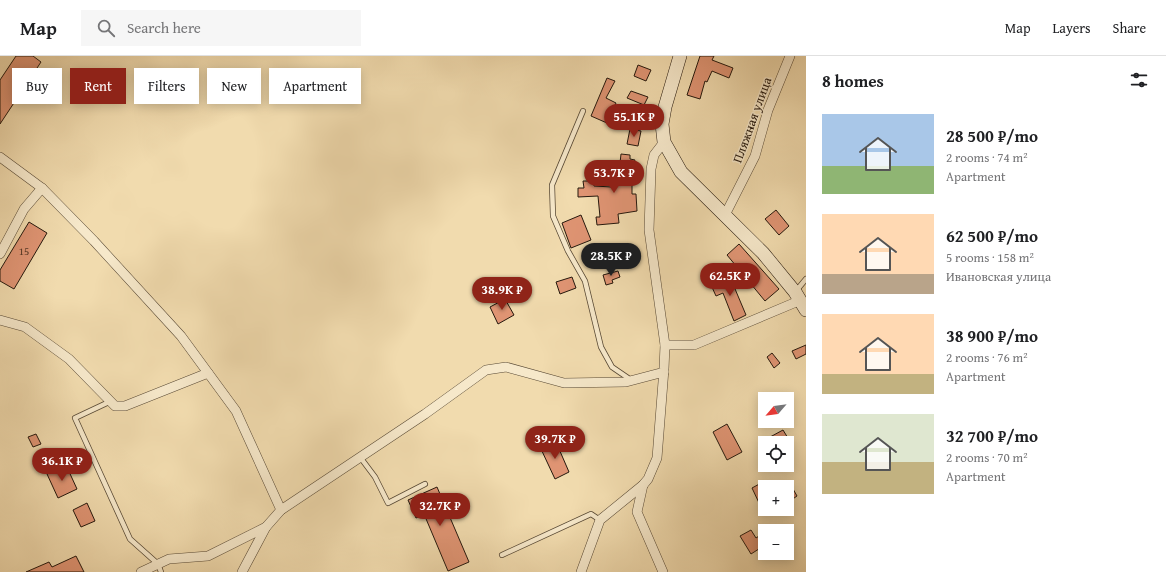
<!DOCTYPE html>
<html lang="en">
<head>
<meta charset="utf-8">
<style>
  :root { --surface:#fff; --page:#f6f6f6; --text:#202124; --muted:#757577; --line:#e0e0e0; --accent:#8f2418 }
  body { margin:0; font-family:"Gentium Book Plus",serif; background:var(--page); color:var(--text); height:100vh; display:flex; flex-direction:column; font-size:15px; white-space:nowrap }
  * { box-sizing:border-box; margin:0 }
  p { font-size:13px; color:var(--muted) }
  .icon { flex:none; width:22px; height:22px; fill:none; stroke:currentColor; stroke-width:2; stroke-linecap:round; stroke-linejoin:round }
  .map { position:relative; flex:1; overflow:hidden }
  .drawer { display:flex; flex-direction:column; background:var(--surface); width:360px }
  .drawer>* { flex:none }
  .top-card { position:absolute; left:12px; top:12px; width:380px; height:36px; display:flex; gap:8px }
  .needle { width:26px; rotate:242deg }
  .fabs { position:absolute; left:758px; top:336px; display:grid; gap:8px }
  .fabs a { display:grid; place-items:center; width:36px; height:36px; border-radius:0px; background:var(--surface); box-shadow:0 2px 10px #0003; font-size:20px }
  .price { position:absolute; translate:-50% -34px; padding:0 9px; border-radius:14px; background:var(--accent); color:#fff; font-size:13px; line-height:26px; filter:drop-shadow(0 1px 2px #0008) }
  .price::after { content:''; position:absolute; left:50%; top:24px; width:12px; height:9px; margin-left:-6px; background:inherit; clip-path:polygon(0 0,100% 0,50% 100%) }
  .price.selected { background:#222; color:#fff }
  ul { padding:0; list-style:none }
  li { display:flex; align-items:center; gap:12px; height:100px; padding:0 16px }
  li span { display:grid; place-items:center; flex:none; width:112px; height:80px; border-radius:0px; color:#555 }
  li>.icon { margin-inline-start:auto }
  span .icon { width:48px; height:48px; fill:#fffc; stroke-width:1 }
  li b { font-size:17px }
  h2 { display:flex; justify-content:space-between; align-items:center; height:48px; padding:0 16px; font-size:17px }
  .pill { padding:0 14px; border-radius:0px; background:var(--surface); box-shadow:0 2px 10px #0003; font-size:14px; line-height:36px }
  .pill.selected { background:var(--accent); color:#fff }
  header { display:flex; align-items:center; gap:24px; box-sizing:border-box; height:56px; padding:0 20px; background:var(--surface); border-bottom:1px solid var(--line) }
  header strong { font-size:19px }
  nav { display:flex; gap:22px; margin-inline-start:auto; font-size:14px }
  .search { width:280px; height:36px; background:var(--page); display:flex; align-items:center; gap:10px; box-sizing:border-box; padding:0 14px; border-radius:0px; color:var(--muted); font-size:15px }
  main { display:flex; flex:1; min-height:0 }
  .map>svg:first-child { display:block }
</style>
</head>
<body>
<header>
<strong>Map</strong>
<div class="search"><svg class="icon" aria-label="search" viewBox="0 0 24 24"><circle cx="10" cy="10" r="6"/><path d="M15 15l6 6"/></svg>Search here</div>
<nav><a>Map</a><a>Layers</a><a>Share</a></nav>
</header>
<main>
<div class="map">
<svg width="806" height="516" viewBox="0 0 806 516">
  <rect width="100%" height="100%" fill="#f1dbae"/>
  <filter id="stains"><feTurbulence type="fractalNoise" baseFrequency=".005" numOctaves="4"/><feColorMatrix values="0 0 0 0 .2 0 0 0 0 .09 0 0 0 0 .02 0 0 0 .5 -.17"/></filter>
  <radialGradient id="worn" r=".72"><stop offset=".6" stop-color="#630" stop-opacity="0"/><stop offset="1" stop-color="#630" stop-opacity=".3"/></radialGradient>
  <g fill="#df9473" stroke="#25180d">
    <path d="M 16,0 L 33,0 L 41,6 L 0,68 L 0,24 Z"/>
    <path d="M 700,0 L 714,0 L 712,4 L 733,12 L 729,22 L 712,15 L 707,26 L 705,25 L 700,43 L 687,39 Z"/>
    <path d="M 638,9 L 651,14 L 646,25 L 634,20 Z"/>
    <path d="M 607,22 L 615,25 L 606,42 L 616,47 L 607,67 L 591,60 Z"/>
    <path d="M 631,35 L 648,41 L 644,49 L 627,42 Z"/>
    <path d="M 630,73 L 641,75 L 638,90 L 627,88 Z"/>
    <path d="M 621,98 L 630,99 L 630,103 L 635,104 L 632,112 L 632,138 L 636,138 L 637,155 L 618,158 L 619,167 L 597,169 L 596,161 L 600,161 L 598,140 L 578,141 L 578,132 L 584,132 L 583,125 L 594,125 L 594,130 L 612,131 L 613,116 L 619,116 Z"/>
    <path d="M 776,154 L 789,170 L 779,179 L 765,163 Z"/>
    <path d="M 581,159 L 591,184 L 571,192 L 562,167 Z"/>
    <path d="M 29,166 L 47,177 L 14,233 L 0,225 L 0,214 Z"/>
    <path d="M 739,188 L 779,233 L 765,245 L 727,199 Z"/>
    <path d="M 618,215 L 620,221 L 612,224 L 613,227 L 606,229 L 603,219 Z"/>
    <path d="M 572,221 L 576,232 L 560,238 L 556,226 Z"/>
    <path d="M 730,221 L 746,259 L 734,265 L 723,237 L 716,240 L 711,229 Z"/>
    <path d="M 505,243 L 514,259 L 498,268 L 490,251 Z"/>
    <path d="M 806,289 L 806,298 L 796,303 L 792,295 Z"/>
    <path d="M 772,297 L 780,307 L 774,312 L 767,301 Z"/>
    <path d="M 727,368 L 742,396 L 727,404 L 713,376 Z"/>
    <path d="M 783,374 L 791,387 L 759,387 Z"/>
    <path d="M 36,378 L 41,388 L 33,391 L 28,381 Z"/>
    <path d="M 556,386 L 569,416 L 555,423 L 541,393 Z"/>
    <path d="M 66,409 L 77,433 L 58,442 L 47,418 Z"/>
    <path d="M 763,426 L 765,431 L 765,446 L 760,449 L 752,432 Z"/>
    <path d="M 437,431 L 469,506 L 448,515 L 424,458 L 416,462 L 408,444 Z"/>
    <path d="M 793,433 L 797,440 L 787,447 L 787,437 Z"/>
    <path d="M 87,447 L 95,465 L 81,471 L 73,454 Z"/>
    <path d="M 751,474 L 756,482 L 759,480 L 765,489 L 751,498 L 740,480 Z"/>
    <path d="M 76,500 L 84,516 L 26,516 L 49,506 L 52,511 Z"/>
  </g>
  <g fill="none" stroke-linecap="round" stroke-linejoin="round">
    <defs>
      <g id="service">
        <path d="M 583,55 L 552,129 L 553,160 L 568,195 L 585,225 L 601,291 L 612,311 L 631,324"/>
        <path d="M 796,235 L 806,223"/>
        <path d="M 109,346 L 75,362 L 130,483 L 158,508 L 161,516"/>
        <path d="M 360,401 L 375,421 L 388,447 L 425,428"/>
        <path d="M 502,499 L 591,458 L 600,464"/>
      </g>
      <g id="minor">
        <path d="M 0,101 L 42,132 L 94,185 L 181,280 L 236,355 L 281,454"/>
        <path d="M 725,159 L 755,100 L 768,54 L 790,0"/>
        <path d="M 0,198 L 24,153 L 42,132"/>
        <path d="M 0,264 L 25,271 L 69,303 L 115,350 L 125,350 L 208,317"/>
        <path d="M 665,289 L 694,289 L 801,244"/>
        <path d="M 643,429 L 637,456 L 663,516"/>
        <path d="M 141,516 L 169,503 L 208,500 L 266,471"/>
        <path d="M 242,516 L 266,471 L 281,454 L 425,358 L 486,314 L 506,311 L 564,327 L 626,326 L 664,316"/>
        <path d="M 581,516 L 600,464 L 643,429 L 648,423 L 657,402 L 664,313 L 665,289 L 649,174 L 651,113 L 654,99 L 664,86"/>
      </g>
      <path id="secondary" d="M 680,0 L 665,51 L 662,68 L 664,86 L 681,116 L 763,197 L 795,236 L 806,254"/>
    </defs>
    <use href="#service" stroke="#584935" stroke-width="6"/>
    <use href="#minor" stroke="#584935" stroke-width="10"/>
    <use href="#secondary" stroke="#25180d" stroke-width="14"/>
    <use href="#service" stroke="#f6e8ca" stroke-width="4.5"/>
    <use href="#minor" stroke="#f6e8ca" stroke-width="9"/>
    <use href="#secondary" stroke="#f6e8ca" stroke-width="13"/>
  </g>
  <g text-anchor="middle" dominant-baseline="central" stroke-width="3" stroke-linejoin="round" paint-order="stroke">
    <g font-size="11" fill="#543726">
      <text x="24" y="195">15</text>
    </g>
    <g font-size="13" fill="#25180d" stroke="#f6e8ca">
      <text transform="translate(752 64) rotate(-70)">Пляжная улица</text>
    </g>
  </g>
  <rect width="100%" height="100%" filter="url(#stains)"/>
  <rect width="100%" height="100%" fill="url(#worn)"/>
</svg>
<div class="fabs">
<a><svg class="needle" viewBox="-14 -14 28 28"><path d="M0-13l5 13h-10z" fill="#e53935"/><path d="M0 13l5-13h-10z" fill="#757577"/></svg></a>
<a><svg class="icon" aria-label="locate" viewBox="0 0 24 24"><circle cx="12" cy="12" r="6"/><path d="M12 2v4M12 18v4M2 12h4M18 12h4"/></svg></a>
<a>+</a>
<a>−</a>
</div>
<b class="price" style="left:634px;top:82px">55.1K ₽</b>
<b class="price" style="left:614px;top:138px">53.7K ₽</b>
<b class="price selected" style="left:611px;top:221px">28.5K ₽</b>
<b class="price" style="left:730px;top:241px">62.5K ₽</b>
<b class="price" style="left:502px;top:255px">38.9K ₽</b>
<b class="price" style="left:555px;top:404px">39.7K ₽</b>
<b class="price" style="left:62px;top:426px">36.1K ₽</b>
<b class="price" style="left:440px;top:471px">32.7K ₽</b>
<div class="top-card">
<a class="pill">Buy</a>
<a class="pill selected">Rent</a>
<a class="pill">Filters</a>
<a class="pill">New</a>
<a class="pill">Apartment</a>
</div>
</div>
<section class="drawer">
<h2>8 homes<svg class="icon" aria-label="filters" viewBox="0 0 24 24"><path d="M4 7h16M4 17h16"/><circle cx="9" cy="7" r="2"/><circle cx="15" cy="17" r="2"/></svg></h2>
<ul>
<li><span style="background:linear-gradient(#a9c7e8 65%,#8fb573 0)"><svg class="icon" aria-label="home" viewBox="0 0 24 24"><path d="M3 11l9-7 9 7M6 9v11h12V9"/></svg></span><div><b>28 500 ₽/mo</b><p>2 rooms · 74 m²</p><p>Apartment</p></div></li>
<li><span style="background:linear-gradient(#ffd9b3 75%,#b9a48a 0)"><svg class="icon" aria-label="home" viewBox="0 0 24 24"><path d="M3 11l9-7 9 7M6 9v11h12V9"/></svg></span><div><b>62 500 ₽/mo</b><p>5 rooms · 158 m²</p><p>Ивановская улица</p></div></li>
<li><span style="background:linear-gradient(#ffd9b3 75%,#c2b280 0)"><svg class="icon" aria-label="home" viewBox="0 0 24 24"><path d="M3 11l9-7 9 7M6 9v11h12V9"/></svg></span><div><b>38 900 ₽/mo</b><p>2 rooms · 76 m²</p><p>Apartment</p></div></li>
<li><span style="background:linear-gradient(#dfe7d0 60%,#c2b280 0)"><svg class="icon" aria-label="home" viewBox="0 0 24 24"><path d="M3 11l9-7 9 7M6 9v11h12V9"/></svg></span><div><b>32 700 ₽/mo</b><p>2 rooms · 70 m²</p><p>Apartment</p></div></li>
</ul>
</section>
</main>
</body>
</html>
